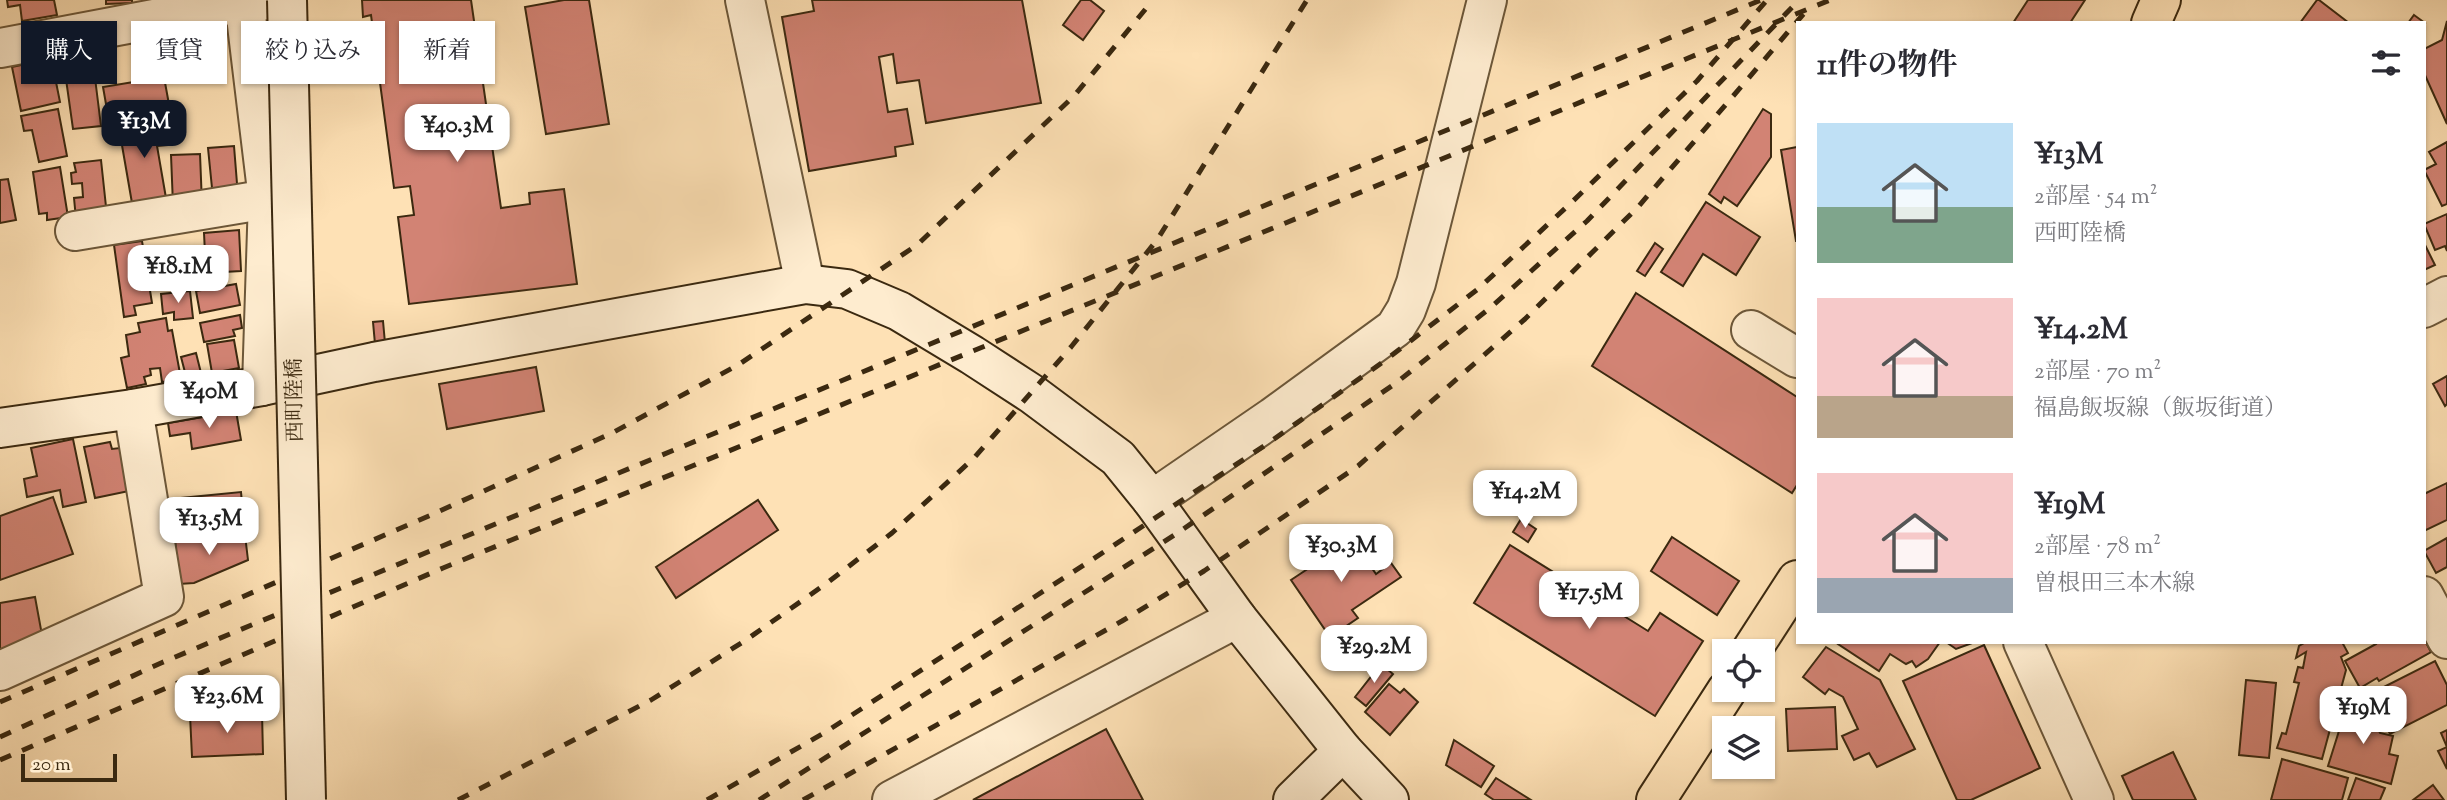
<!DOCTYPE html>
<html lang="ja">
<head>
<meta charset="utf-8">
<style>
  :root { --surface:#fff; --page:#f2f2f3; --text:#2b2b33; --muted:#7c7c81; --accent:#111827 }
  body { margin:0; font-family:"Sorts Mill Goudy","Noto Serif JP",serif; background:var(--page); color:var(--text); height:100vh; display:flex; flex-direction:column; font-size:26px; white-space:nowrap }
  * { box-sizing:border-box; margin:0 }
  p { font-size:23px; color:var(--muted) }
  .icon { flex:none; width:38px; height:38px; fill:none; stroke:currentColor; stroke-width:2; stroke-linecap:round; stroke-linejoin:round }
  .map { position:relative; flex:1; overflow:hidden }
  .side { position:absolute; left:1796px; top:21px; width:630px; height:623px; display:flex; flex-direction:column; background:var(--surface); border-radius:0px; box-shadow:0 2px 5px #0004 }
  .side>* { flex:none }
  .top-card { position:absolute; left:21px; top:21px; width:665px; height:63px; display:flex; gap:14px }
  .tools { position:absolute; left:1712px; top:639px; display:grid; gap:14px }
  .tools a { display:grid; place-items:center; width:63px; height:63px; border-radius:0px; background:var(--surface); box-shadow:0 2px 5px #0004; font-size:35px }
  .scale { position:absolute; left:21px; bottom:18px; width:96px; box-sizing:border-box; padding-left:7px; border:4px solid #3b2910; border-top:0; font-size:19px; line-height:24px; white-space:nowrap; color:#3b2910; -webkit-text-stroke:5px #feeccf; paint-order:stroke }
  .price { position:absolute; translate:-50% -60px; padding:0 16px; border-radius:14px; background:#fff; color:#222; font-size:23px; line-height:46px; filter:drop-shadow(0 2px 4px #0008) }
  .price::after { content:''; position:absolute; left:50%; top:42px; width:21px; height:16px; margin-left:-10px; background:inherit; clip-path:polygon(0 0,100% 0,50% 100%) }
  .price.current { background:var(--accent); color:#fff }
  ul { padding:0; list-style:none }
  li { display:flex; align-items:center; gap:21px; height:175px; padding:0 21px }
  li span { display:grid; place-items:center; flex:none; width:196px; height:140px; border-radius:0px; color:#555 }
  li>.icon { margin-inline-start:auto }
  span .icon { width:84px; height:84px; fill:#fffc; stroke-width:1 }
  li b { font-size:30px }
  h2 { display:flex; justify-content:space-between; align-items:center; height:84px; padding:0 21px; font-size:30px }
  .pill { padding:0 24px; border-radius:0px; background:var(--surface); box-shadow:0 2px 5px #0004; font-size:24px; line-height:63px }
  .pill.current { background:var(--accent); color:#fff }
  .map>svg:first-child { display:block }
</style>
</head>
<body>
<div class="map">
<svg width="2447" height="800" viewBox="0 0 2447 800">
  <rect width="100%" height="100%" fill="#fee1b5"/>
  <filter id="stains"><feTurbulence type="fractalNoise" baseFrequency=".00286" numOctaves="4"/><feColorMatrix values="0 0 0 0 .2 0 0 0 0 .09 0 0 0 0 .02 0 0 0 .5 -.17"/></filter>
  <radialGradient id="worn" r=".72"><stop offset=".6" stop-color="#630" stop-opacity="0"/><stop offset="1" stop-color="#630" stop-opacity=".3"/></radialGradient>
  <g fill="#d28374" stroke="#3b2910" stroke-width="2">
    <path d="M 7,0 L 54,0 L 57,15 L 22,21 L 20,5 L 8,7 Z"/>
    <path d="M 106,0 L 132,0 L 132,3 L 106,4 Z"/>
    <path d="M 362,0 L 471,0 L 501,208 L 530,204 L 529,193 L 564,189 L 577,284 L 409,304 L 398,217 L 414,215 L 410,186 L 394,188 L 371,15 L 363,17 Z"/>
    <path d="M 564,0 L 589,0 L 609,124 L 546,134 L 525,7 Z"/>
    <path d="M 812,0 L 1022,0 L 1041,103 L 926,123 L 919,80 L 897,83 L 893,54 L 879,57 L 888,112 L 907,109 L 913,144 L 895,147 L 896,156 L 809,171 L 782,17 L 814,11 Z"/>
    <path d="M 1081,0 L 1090,0 L 1104,11 L 1083,40 L 1063,25 Z"/>
    <path d="M 2028,0 L 2085,0 L 2070,23 L 2013,23 Z"/>
    <path d="M 2317,0 L 2319,0 L 2349,23 L 2300,23 Z"/>
    <path d="M 2414,15 L 2425,23 L 2424,24 L 2408,23 Z"/>
    <path d="M 2447,21 L 2447,124 L 2424,73 L 2424,49 L 2442,40 Z"/>
    <path d="M 44,60 L 45,69 L 53,67 L 60,102 L 21,111 L 12,67 Z"/>
    <path d="M 93,62 L 101,126 L 73,129 L 64,65 Z"/>
    <path d="M 164,77 L 170,110 L 109,121 L 103,87 Z"/>
    <path d="M 58,109 L 67,156 L 39,162 L 32,130 L 24,131 L 21,116 Z"/>
    <path d="M 1763,109 L 1771,114 L 1771,157 L 1737,206 L 1724,197 L 1721,203 L 1709,194 Z"/>
    <path d="M 163,121 L 167,145 L 157,146 L 166,198 L 132,203 L 119,128 Z"/>
    <path d="M 2447,142 L 2447,204 L 2442,206 L 2424,170 L 2436,164 L 2429,152 Z"/>
    <path d="M 234,146 L 238,196 L 213,198 L 208,148 Z"/>
    <path d="M 1797,147 L 1797,241 L 1796,241 L 1781,150 Z"/>
    <path d="M 200,154 L 202,204 L 173,205 L 171,155 Z"/>
    <path d="M 101,160 L 107,216 L 76,219 L 74,198 L 83,197 L 82,183 L 72,184 L 71,173 L 76,172 L 74,163 Z"/>
    <path d="M 60,167 L 68,217 L 47,220 L 47,213 L 39,214 L 33,172 Z"/>
    <path d="M 8,179 L 16,220 L 0,223 L 0,180 Z"/>
    <path d="M 1706,202 L 1760,237 L 1736,275 L 1703,254 L 1683,286 L 1661,272 Z"/>
    <path d="M 2447,214 L 2447,251 L 2445,246 L 2435,250 L 2424,224 Z"/>
    <path d="M 239,230 L 241,271 L 206,273 L 204,233 Z"/>
    <path d="M 142,241 L 152,303 L 134,306 L 136,315 L 124,317 L 114,245 Z"/>
    <path d="M 1655,243 L 1663,249 L 1645,276 L 1637,271 Z"/>
    <path d="M 2424,243 L 2435,265 L 2424,270 Z"/>
    <path d="M 236,284 L 240,305 L 200,313 L 196,291 Z"/>
    <path d="M 190,291 L 193,318 L 174,320 L 174,312 L 163,314 L 161,294 Z"/>
    <path d="M 1636,293 L 1797,397 L 1797,485 L 1792,493 L 1592,366 Z"/>
    <path d="M 240,315 L 242,328 L 233,330 L 235,336 L 204,342 L 200,323 Z"/>
    <path d="M 166,318 L 168,331 L 172,330 L 181,379 L 162,382 L 160,368 L 150,369 L 151,375 L 144,377 L 146,384 L 127,388 L 121,358 L 129,356 L 126,335 L 140,332 L 138,323 Z"/>
    <path d="M 383,321 L 385,343 L 375,344 L 373,322 Z"/>
    <path d="M 234,340 L 239,368 L 212,373 L 207,344 Z"/>
    <path d="M 196,353 L 201,373 L 187,380 L 181,357 Z"/>
    <path d="M 536,367 L 544,411 L 447,429 L 439,384 Z"/>
    <path d="M 2447,376 L 2447,404 L 2445,406 L 2433,384 Z"/>
    <path d="M 236,411 L 241,440 L 192,449 L 190,433 L 170,436 L 168,423 Z"/>
    <path d="M 73,439 L 86,502 L 63,507 L 60,490 L 27,497 L 24,479 L 37,476 L 31,448 Z"/>
    <path d="M 110,442 L 112,449 L 120,448 L 129,491 L 95,498 L 84,447 Z"/>
    <path d="M 2447,483 L 2447,520 L 2424,531 L 2424,494 Z"/>
    <path d="M 241,492 L 245,534 L 175,540 L 171,499 Z"/>
    <path d="M 53,497 L 73,554 L 0,580 L 0,516 Z"/>
    <path d="M 758,500 L 778,530 L 676,598 L 656,567 Z"/>
    <path d="M 1521,519 L 1536,529 L 1528,542 L 1513,532 Z"/>
    <path d="M 1348,533 L 1376,574 L 1391,563 L 1401,577 L 1352,610 L 1358,618 L 1330,637 L 1291,580 L 1312,566 L 1308,560 Z"/>
    <path d="M 245,535 L 248,560 L 194,583 L 179,584 L 175,541 Z"/>
    <path d="M 1672,537 L 1739,581 L 1717,615 L 1651,571 Z"/>
    <path d="M 2447,538 L 2447,567 L 2436,573 L 2424,551 Z"/>
    <path d="M 1510,545 L 1648,631 L 1660,613 L 1703,641 L 1655,716 L 1474,603 Z"/>
    <path d="M 35,597 L 42,635 L 0,650 L 0,603 Z"/>
    <path d="M 2424,639 L 2431,652 L 2379,681 L 2377,678 L 2360,688 L 2345,661 L 2376,644 L 2375,642 L 2424,642 Z"/>
    <path d="M 1840,642 L 1940,642 L 1928,659 L 1916,667 L 1912,661 L 1906,664 L 1890,654 L 1879,671 L 1838,644 Z"/>
    <path d="M 1946,642 L 1975,642 L 1956,649 Z"/>
    <path d="M 2306,642 L 2342,642 L 2348,653 L 2341,657 L 2346,670 L 2322,759 L 2277,748 L 2282,733 L 2286,734 L 2299,683 L 2294,682 L 2298,667 L 2303,668 L 2306,652 L 2296,658 L 2299,646 Z"/>
    <path d="M 1984,645 L 2040,768 L 1971,800 L 1957,800 L 1903,681 Z"/>
    <path d="M 1826,647 L 1880,680 L 1915,749 L 1877,767 L 1869,753 L 1854,760 L 1842,736 L 1858,729 L 1843,697 L 1829,689 L 1825,694 L 1803,677 Z"/>
    <path d="M 2435,661 L 2447,685 L 2447,705 L 2390,734 L 2370,694 Z"/>
    <path d="M 1381,664 L 1393,674 L 1366,706 L 1355,697 Z"/>
    <path d="M 2246,680 L 2276,683 L 2269,758 L 2239,755 Z"/>
    <path d="M 1389,684 L 1400,693 L 1404,689 L 1418,702 L 1390,735 L 1365,712 Z"/>
    <path d="M 2349,699 L 2365,704 L 2380,733 L 2393,736 L 2389,754 L 2398,756 L 2391,784 L 2328,766 Z"/>
    <path d="M 1835,707 L 1837,749 L 1788,751 L 1786,709 Z"/>
    <path d="M 262,713 L 263,754 L 192,757 L 190,715 Z"/>
    <path d="M 1106,729 L 1143,800 L 973,800 Z"/>
    <path d="M 2447,730 L 2447,747 L 2441,733 Z"/>
    <path d="M 1454,740 L 1494,766 L 1481,787 L 1446,765 Z"/>
    <path d="M 2447,747 L 2447,769 L 2438,751 Z"/>
    <path d="M 2173,752 L 2196,800 L 2133,800 L 2122,776 Z"/>
    <path d="M 2282,759 L 2348,778 L 2342,800 L 2271,800 Z"/>
    <path d="M 1496,778 L 1531,800 L 1494,800 L 1485,794 Z"/>
    <path d="M 2356,778 L 2385,788 L 2380,800 L 2348,800 Z"/>
    <path d="M 2433,785 L 2444,800 L 2413,800 Z"/>
  </g>
  <g fill="none" stroke-linecap="round" stroke-linejoin="round">
    <defs>
      <g id="street">
        <path d="M 244,0 L 268,199 L 262,386"/>
        <path d="M 745,0 L 805,284"/>
        <path d="M 0,48 L 244,2 L 270,0"/>
        <path d="M 75,231 L 268,199"/>
        <path d="M 2424,308 L 2447,296"/>
        <path d="M 1751,330 L 1797,358"/>
        <path d="M 1152,500 L 1273,417 L 1395,328 L 1406,310 L 1416,283 L 1487,0"/>
        <path d="M 2424,596 L 2447,639"/>
        <path d="M 2023,642 L 2094,800"/>
        <path d="M 0,671 L 164,597 L 133,409"/>
        <path d="M 892,800 L 1237,618"/>
      </g>
      <g id="secondary">
        <path d="M 0,428 L 133,409 L 262,386 L 374,362 L 805,284 L 847,289 L 899,311 L 972,355 L 1032,394 L 1118,458 L 1152,500 L 1237,618 L 1343,751 L 1389,800"/>
        <path d="M 1293,800 L 1343,751"/>
      </g>
      <g id="primary">
        <path d="M 2151,23 L 2161,0"/>
        <path d="M 1751,651 L 1797,580"/>
        <path d="M 1656,800 L 1727,690"/>
      </g>
    </defs>
    <use href="#street" stroke="#6c5739" stroke-width="42"/>
    <use href="#secondary" stroke="#3b2910" stroke-width="42"/>
    <use href="#primary" stroke="#3b2910" stroke-width="42"/>
    <use href="#street" stroke="#feeccf" stroke-width="38"/>
    <use href="#secondary" stroke="#feeccf" stroke-width="38"/>
    <use href="#primary" stroke="#fee1b5" stroke-width="38"/>
    <g stroke="#3b2910" stroke-width="5" stroke-dasharray="12 12" stroke-linecap="butt">
      <path d="M 0,702 L 431,515 L 612,433 L 738,365 L 917,245 L 1074,96 L 1153,0"/>
      <path d="M 0,737 L 161,663 L 237,631 L 1761,0"/>
      <path d="M 0,760 L 443,568 L 1830,0"/>
      <path d="M 458,800 L 651,700 L 746,640 L 827,583 L 892,533 L 974,458 L 1071,347 L 1157,240 L 1307,0"/>
      <path d="M 707,800 L 824,733 L 1087,563 L 1267,444 L 1383,362 L 1478,289 L 1572,202 L 1697,81 L 1767,0"/>
      <path d="M 759,800 L 1176,534 L 1396,383 L 1490,308 L 1587,221 L 1799,0"/>
      <path d="M 803,800 L 1122,621 L 1204,571 L 1358,466 L 1525,319 L 1638,207 L 1806,11"/>
    </g>
    <defs>
      <path id="secondary-bridge" d="M 287,0 L 306,800"/>
    </defs>
    <use href="#secondary-bridge" stroke="#3b2910" stroke-width="42" stroke-linecap="butt"/>
    <use href="#secondary-bridge" stroke="#feeccf" stroke-width="38"/>
  </g>
  <g text-anchor="middle" dominant-baseline="central" stroke-width="5" stroke-linejoin="round" paint-order="stroke">
    <g font-size="21" fill="#3b2910" stroke="#feeccf">
      <text transform="translate(296 400) rotate(-91)">西町陸橋</text>
    </g>
  </g>
  <rect width="100%" height="100%" filter="url(#stains)"/>
  <rect width="100%" height="100%" fill="url(#worn)"/>
</svg>
<div class="tools">
<a><svg class="icon" aria-label="locate" viewBox="0 0 24 24"><circle cx="12" cy="12" r="6"/><path d="M12 2v4M12 18v4M2 12h4M18 12h4"/></svg></a>
<a><svg class="icon" aria-label="layers" viewBox="0 0 24 24"><path d="M12 4l9 5-9 5-9-5zM3 14l9 5 9-5"/></svg></a>
</div>
<div class="scale">20 m</div>
<b class="price current" style="left:144px;top:160px">¥13M</b>
<b class="price" style="left:457px;top:164px">¥40.3M</b>
<b class="price" style="left:178px;top:305px">¥18.1M</b>
<b class="price" style="left:209px;top:430px">¥40M</b>
<b class="price" style="left:1525px;top:530px">¥14.2M</b>
<b class="price" style="left:209px;top:557px">¥13.5M</b>
<b class="price" style="left:1341px;top:584px">¥30.3M</b>
<b class="price" style="left:1589px;top:631px">¥17.5M</b>
<b class="price" style="left:1374px;top:685px">¥29.2M</b>
<b class="price" style="left:227px;top:735px">¥23.6M</b>
<b class="price" style="left:2363px;top:746px">¥19M</b>
<div class="top-card">
<a class="pill current">購入</a>
<a class="pill">賃貸</a>
<a class="pill">絞り込み</a>
<a class="pill">新着</a>
</div>
<section class="side">
<h2>11件の物件<svg class="icon" aria-label="filters" viewBox="0 0 24 24"><path d="M4 7h16M4 17h16"/><circle cx="9" cy="7" r="2"/><circle cx="15" cy="17" r="2"/></svg></h2>
<ul>
<li><span style="background:linear-gradient(#bfe0f5 60%,#7fa58c 0)"><svg class="icon" aria-label="home" viewBox="0 0 24 24"><path d="M3 11l9-7 9 7M6 9v11h12V9"/></svg></span><div><b>¥13M</b><p>2部屋 · 54 m²</p><p>西町陸橋</p></div></li>
<li><span style="background:linear-gradient(#f6c9c9 70%,#b9a48a 0)"><svg class="icon" aria-label="home" viewBox="0 0 24 24"><path d="M3 11l9-7 9 7M6 9v11h12V9"/></svg></span><div><b>¥14.2M</b><p>2部屋 · 70 m²</p><p>福島飯坂線（飯坂街道）</p></div></li>
<li><span style="background:linear-gradient(#f6c9c9 75%,#9aa5b1 0)"><svg class="icon" aria-label="home" viewBox="0 0 24 24"><path d="M3 11l9-7 9 7M6 9v11h12V9"/></svg></span><div><b>¥19M</b><p>2部屋 · 78 m²</p><p>曽根田三本木線</p></div></li>
</ul>
</section>
</div>
</body>
</html>
